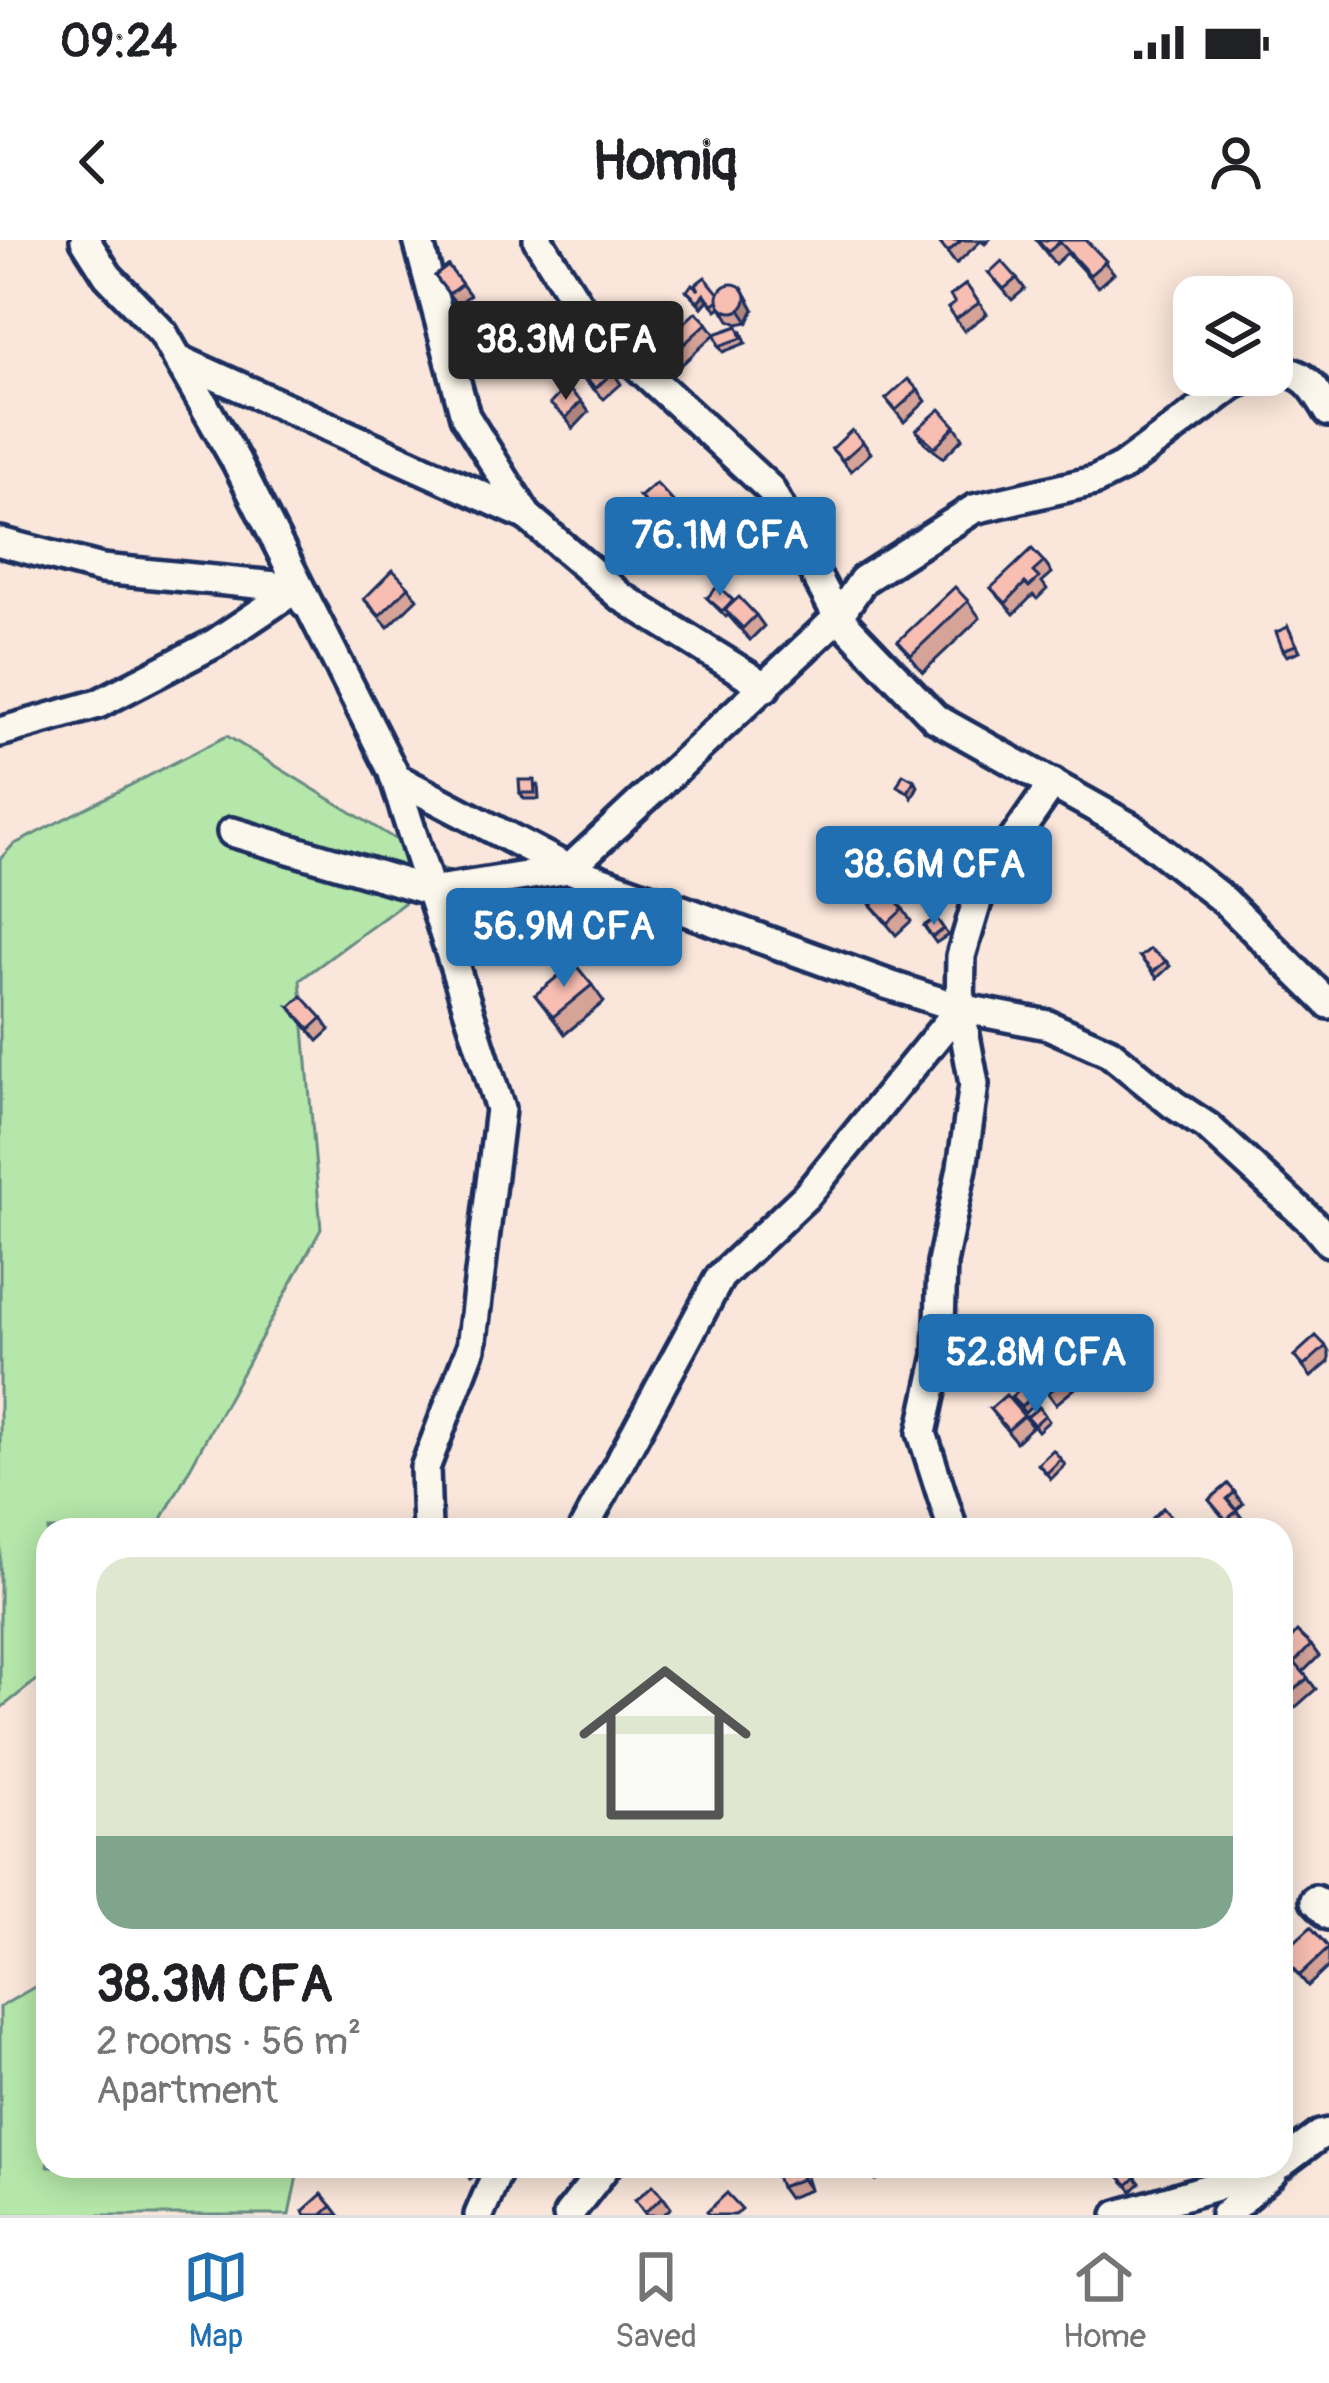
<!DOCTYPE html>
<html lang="en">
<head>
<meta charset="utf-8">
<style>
  :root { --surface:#fff; --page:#f6f6f6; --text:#202124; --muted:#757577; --line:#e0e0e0; --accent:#1f6fb2 }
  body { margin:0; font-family:Pangolin,sans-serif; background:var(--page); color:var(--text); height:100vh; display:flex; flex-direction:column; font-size:45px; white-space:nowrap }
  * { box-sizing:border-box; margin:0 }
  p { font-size:39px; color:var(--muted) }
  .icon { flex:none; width:66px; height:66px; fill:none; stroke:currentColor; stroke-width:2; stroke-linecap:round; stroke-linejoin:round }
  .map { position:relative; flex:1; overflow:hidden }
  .panel { position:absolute; left:36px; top:1278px; width:1257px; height:660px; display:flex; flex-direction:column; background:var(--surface); border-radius:36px; box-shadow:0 6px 30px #0003 }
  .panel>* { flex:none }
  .controls { position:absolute; left:1173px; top:36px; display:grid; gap:24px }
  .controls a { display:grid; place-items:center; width:120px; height:120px; border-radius:24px; background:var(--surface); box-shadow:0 6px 30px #0003; font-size:60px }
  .price { position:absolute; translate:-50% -102px; padding:0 27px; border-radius:12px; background:var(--accent); color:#fff; font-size:39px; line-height:78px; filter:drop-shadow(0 3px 6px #0008) }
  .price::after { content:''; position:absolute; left:50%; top:72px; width:36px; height:27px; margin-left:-18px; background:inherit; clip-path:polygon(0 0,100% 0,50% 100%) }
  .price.current { background:#222; color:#fff }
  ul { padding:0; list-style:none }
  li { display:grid; align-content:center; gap:24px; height:636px; padding:0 60px }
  li span { display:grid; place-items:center; height:372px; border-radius:36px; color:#555 }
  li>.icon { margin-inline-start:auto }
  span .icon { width:216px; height:216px; fill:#fffc; stroke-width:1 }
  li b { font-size:51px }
  .status { display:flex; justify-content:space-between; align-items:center; height:84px; padding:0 60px; background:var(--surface); direction:ltr }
  .status svg { height:33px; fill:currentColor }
  header { display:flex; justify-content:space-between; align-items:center; height:156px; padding:0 60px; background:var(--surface); font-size:54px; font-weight:800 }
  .dock { display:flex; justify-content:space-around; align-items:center; height:168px; border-top:3px solid var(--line); background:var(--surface); font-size:33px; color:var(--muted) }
  .dock a { display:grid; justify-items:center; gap:6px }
  .dock .current { color:var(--accent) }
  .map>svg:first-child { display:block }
</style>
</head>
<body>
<div class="status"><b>09:24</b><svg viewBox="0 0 49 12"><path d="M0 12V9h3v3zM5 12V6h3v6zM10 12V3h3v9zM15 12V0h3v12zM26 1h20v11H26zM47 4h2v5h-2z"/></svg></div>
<header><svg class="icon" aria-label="back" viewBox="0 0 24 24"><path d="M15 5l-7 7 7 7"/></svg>Homiq<svg class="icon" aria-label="person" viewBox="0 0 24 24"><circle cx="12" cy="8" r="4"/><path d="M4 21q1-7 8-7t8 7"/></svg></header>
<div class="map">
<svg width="1329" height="1975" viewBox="0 0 1329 1975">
  <rect width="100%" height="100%" fill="#fae6da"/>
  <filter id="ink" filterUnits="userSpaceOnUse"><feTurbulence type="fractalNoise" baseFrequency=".00833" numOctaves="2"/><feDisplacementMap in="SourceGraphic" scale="24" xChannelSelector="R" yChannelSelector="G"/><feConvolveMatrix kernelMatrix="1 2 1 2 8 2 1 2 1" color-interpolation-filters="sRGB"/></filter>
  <g filter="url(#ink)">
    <g fill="#b4e7a9" stroke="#688b84" stroke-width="3">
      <path d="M 227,496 L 447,631 L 300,740 L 321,989 L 156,1290 L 48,1290 L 48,1431 L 0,1469 L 0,619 L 13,605 Z"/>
      <path d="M 48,1739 L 48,1926 L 299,1926 L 289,1975 L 0,1975 L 0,1767 Z"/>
    </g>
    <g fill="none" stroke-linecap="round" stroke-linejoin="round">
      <defs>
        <g id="minor">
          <path d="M 85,0 L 108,36 L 163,93 L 236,221 L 396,538 L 569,629 L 889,745 L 960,768 L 1048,785 L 1109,812 L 1173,864 L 1208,887 L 1313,983 L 1329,1002"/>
          <path d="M 418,0 L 465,176 L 527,276 L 620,356 L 766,447"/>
          <path d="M 538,0 L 588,80 L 770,249 L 838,377 L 935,478 L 1130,587 L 1225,661 L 1329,764"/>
          <path d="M 178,119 L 527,276"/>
          <path d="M 1272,131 C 1304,129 1314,147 1329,172"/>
          <path d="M 0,302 L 102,329 L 297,348"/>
          <path d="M 0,492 L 98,464 L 215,403 L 297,348 L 305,363"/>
          <path d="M 392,530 L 500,869 L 471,1108 L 425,1228 L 427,1290"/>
          <path d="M 232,592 L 431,651 L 569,629 L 838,377 L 863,340 L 974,269 L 1094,241 L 1122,227 L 1234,144 L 1255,135"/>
          <path d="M 583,1290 L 720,1037 L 806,956 L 960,768"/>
          <path d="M 953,1290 L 922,1193 L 939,1115 L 942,1023 L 962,928 L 974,844 L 960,768 L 961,716 L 982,645 L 1053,543"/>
          <path d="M 1315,1660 L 1329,1675"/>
          <path d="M 1281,1924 L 1320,1895 L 1329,1893"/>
          <path d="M 479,1975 L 500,1926"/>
          <path d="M 568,1975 L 606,1926"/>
          <path d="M 1118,1975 L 1243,1938 L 1268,1926"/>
          <path d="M 1225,1975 L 1272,1933"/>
        </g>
      </defs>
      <use href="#minor" stroke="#1b2f5e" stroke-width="36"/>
      <use href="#minor" stroke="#fbf7ec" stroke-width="27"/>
    </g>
    <g fill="#d5a398" stroke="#1b2f5e" stroke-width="3">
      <path d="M 941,0 L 989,0 L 985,4 L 981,1 L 956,24 L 939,2 Z"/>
      <path d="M 1036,0 L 1086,0 L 1114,33 L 1098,47 L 1067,13 L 1055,24 Z"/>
      <path d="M 448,26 L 470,55 L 457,65 L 435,36 Z"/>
      <path d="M 989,33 L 1017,38 L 1025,49 L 1012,60 Z"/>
      <path d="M 966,44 L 987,74 L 964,91 L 948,68 L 955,63 Z"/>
      <path d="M 743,49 L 754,69 L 748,82 L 738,84 L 729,80 L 721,67 L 717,70 L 708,60 L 702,67 L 687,51 L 699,50 L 719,54 Z"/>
      <path d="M 707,83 L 715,94 L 679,127 L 661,104 Z"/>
      <path d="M 742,92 L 746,103 L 723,112 L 719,106 Z"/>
      <path d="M 497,97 L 511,113 L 499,123 L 486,107 Z"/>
      <path d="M 579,132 L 613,132 L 621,144 L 604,159 L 587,143 Z"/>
      <path d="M 918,150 L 926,161 L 904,182 L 886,159 Z"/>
      <path d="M 955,186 L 963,198 L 943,218 L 924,202 L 916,190 Z"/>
      <path d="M 863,202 L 871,213 L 851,231 L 832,209 Z"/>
      <path d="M 640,257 L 679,268 L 687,280 L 671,294 Z"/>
      <path d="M 1044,322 L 1052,333 L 1042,342 L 1047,349 L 1037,359 L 1033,355 L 1014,374 L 991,348 Z"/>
      <path d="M 409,347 L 417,359 L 388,387 L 364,359 Z"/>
      <path d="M 707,358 L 734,361 L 756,375 L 764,386 L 750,400 L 728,375 L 726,377 Z"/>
      <path d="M 968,361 L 980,378 L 923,432 L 898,401 Z"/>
      <path d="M 1288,387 L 1300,411 L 1287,416 L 1283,410 Z"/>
      <path d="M 538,545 L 539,559 L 524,559 L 520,553 Z"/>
      <path d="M 871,665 L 903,669 L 911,681 L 896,695 Z"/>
      <path d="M 936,678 L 948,695 L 936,703 L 924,686 Z"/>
      <path d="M 1140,717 L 1166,721 L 1170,726 L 1157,738 Z"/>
      <path d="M 592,745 L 604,762 L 565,794 L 535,755 Z"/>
      <path d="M 290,767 L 322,778 L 330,790 L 318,801 Z"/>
      <path d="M 1316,1096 L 1329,1111 L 1329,1122 L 1311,1137 L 1294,1116 Z"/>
      <path d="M 1060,1124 L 1076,1130 L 1084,1141 L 1056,1164 L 1039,1141 Z"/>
      <path d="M 1036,1152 L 1040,1158 L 1025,1173 L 1011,1157 Z"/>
      <path d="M 1039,1167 L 1049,1181 L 1038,1191 L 1027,1177 Z"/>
      <path d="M 990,1169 L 1024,1176 L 1032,1187 L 1016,1202 Z"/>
      <path d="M 1061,1219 L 1065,1225 L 1051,1239 L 1038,1224 Z"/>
      <path d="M 1228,1244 L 1243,1264 L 1236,1270 L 1245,1282 L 1236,1290 L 1233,1290 L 1209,1260 Z"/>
      <path d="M 1163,1268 L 1175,1283 L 1167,1290 L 1162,1290 L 1152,1279 Z"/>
      <path d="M 1281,1398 L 1286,1405 L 1311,1405 L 1319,1416 L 1303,1432 L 1316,1449 L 1281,1480 L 1281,1436 L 1292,1426 L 1281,1412 Z"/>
      <path d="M 1329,1707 L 1329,1726 L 1308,1746 L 1281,1714 Z"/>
      <path d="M 461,1926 L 479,1926 L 482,1930 L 470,1939 Z"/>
      <path d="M 776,1926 L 801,1926 L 810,1950 L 788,1958 L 780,1947 Z"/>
      <path d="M 865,1926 L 890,1926 L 892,1928 L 876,1940 Z"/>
      <path d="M 1128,1928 L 1140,1943 L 1132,1951 L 1119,1936 Z"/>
      <path d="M 663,1957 L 671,1968 L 663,1975 L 646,1975 L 635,1960 Z"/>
      <path d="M 332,1966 L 339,1975 L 306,1975 Z"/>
    </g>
    <g fill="#ae857c" stroke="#1b2f5e" stroke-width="3">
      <path d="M 743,49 L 754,69 L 748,82 L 740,70 Z"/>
      <path d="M 704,54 L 708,60 L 702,67 L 698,61 Z"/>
      <path d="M 581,161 L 589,172 L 573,189 L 566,178 Z"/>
      <path d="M 914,540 L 918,546 L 912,558 L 908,552 Z"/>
      <path d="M 798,1926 L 801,1926 L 804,1930 L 810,1950 L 802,1939 Z"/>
    </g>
    <g fill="#f8beb1" stroke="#1b2f5e" stroke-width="3">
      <path d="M 941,0 L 962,0 L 948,12 L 939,2 Z"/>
      <path d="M 1037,0 L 1058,0 L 1060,2 L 1048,12 Z"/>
      <path d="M 1058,0 L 1086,0 L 1106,21 L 1090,35 Z"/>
      <path d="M 1002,21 L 1017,38 L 1004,49 L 989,33 Z"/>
      <path d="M 448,26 L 462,44 L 449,54 L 435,36 Z"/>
      <path d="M 705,37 L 719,54 L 719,60 L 713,64 L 704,54 L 698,61 L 687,51 L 692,44 L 699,50 L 696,44 Z"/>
      <path d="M 966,44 L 979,63 L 956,79 L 948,68 L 955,63 L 950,56 Z"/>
      <circle cx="732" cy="58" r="14"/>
      <path d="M 696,72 L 707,83 L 671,116 L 661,104 Z"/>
      <path d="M 738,86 L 742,98 L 719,106 L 715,94 Z"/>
      <path d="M 497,97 L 507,107 L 495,118 L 486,107 Z"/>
      <path d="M 596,115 L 613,132 L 596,148 L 579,132 Z"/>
      <path d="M 908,139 L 918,150 L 896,170 L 886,159 Z"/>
      <path d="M 566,147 L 581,161 L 566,178 L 550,164 Z"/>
      <path d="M 940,169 L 955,186 L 935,207 L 916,190 Z"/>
      <path d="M 852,190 L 863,202 L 843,220 L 832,209 Z"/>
      <path d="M 656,243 L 679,268 L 663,283 L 640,257 Z"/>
      <path d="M 1032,309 L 1044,322 L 1033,332 L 1039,338 L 1029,347 L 1025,343 L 1006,363 L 991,348 Z"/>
      <path d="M 393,330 L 409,347 L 380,375 L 364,359 Z"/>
      <path d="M 718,346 L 733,360 L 722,371 L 707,358 Z"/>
      <path d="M 955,347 L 968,361 L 911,415 L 898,401 Z"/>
      <path d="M 739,357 L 756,375 L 743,388 L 725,370 Z"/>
      <path d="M 1288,387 L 1296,405 L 1283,410 L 1276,392 Z"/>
      <path d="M 903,534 L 914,540 L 908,552 L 897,546 Z"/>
      <path d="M 519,540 L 534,540 L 535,553 L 520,553 Z"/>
      <path d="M 886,651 L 903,669 L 888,683 L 871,665 Z"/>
      <path d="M 936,678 L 944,689 L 932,697 L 924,686 Z"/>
      <path d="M 1150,709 L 1166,721 L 1153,732 L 1140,717 Z"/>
      <path d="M 574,723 L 592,745 L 553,777 L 535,755 Z"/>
      <path d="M 302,756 L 322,778 L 310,789 L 290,767 Z"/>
      <path d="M 1316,1096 L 1326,1106 L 1304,1126 L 1294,1116 Z"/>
      <path d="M 1056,1119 L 1060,1124 L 1067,1119 L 1076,1130 L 1048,1153 L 1039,1141 L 1047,1134 L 1044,1130 Z"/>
      <path d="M 1026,1143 L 1036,1152 L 1021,1167 L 1011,1157 Z"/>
      <path d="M 1006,1155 L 1024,1176 L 1008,1190 L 990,1169 Z"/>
      <path d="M 1039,1167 L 1045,1175 L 1034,1185 L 1027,1177 Z"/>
      <path d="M 1053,1210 L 1061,1219 L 1047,1233 L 1038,1224 Z"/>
      <path d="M 1228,1244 L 1235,1252 L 1227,1259 L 1237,1271 L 1226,1280 L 1209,1260 Z"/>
      <path d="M 1163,1268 L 1171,1277 L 1160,1287 L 1152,1279 Z"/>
      <path d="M 1297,1392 L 1311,1405 L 1294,1423 L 1281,1410 Z"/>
      <path d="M 1295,1423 L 1308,1438 L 1281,1461 L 1281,1436 Z"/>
      <path d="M 1311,1687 L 1329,1708 L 1300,1735 L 1281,1714 Z"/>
      <path d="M 461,1926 L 476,1926 L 466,1933 Z"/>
      <path d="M 776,1926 L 798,1926 L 802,1939 L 780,1947 L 773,1927 Z"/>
      <path d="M 1128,1928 L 1136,1937 L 1128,1945 L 1119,1936 Z"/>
      <path d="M 653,1945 L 663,1957 L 645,1972 L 635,1960 Z"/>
      <path d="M 727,1953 L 742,1969 L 735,1975 L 710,1975 L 707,1972 Z"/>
      <path d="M 322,1954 L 332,1966 L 322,1975 L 306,1975 L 303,1971 Z"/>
    </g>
  </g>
</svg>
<div class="controls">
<a><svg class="icon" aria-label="layers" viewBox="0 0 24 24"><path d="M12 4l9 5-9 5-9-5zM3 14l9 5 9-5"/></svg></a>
</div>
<b class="price current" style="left:566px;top:163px">38.3M CFA</b>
<b class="price" style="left:720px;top:359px">76.1M CFA</b>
<b class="price" style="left:934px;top:688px">38.6M CFA</b>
<b class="price" style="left:564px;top:750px">56.9M CFA</b>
<b class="price" style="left:1036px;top:1176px">52.8M CFA</b>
<section class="panel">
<ul>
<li><span style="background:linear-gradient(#dfe7d0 75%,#7fa58c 0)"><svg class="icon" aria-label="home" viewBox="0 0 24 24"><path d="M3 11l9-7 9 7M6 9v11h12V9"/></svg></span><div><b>38.3M CFA</b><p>2 rooms · 56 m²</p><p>Apartment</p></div></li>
</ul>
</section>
</div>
<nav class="dock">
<a class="current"><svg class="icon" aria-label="map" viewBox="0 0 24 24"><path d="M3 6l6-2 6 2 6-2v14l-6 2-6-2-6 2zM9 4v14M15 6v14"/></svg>Map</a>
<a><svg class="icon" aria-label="saved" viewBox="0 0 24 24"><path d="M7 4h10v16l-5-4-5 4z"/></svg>Saved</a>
<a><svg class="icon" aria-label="home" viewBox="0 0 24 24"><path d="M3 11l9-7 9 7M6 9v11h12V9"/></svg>Home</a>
</nav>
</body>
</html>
